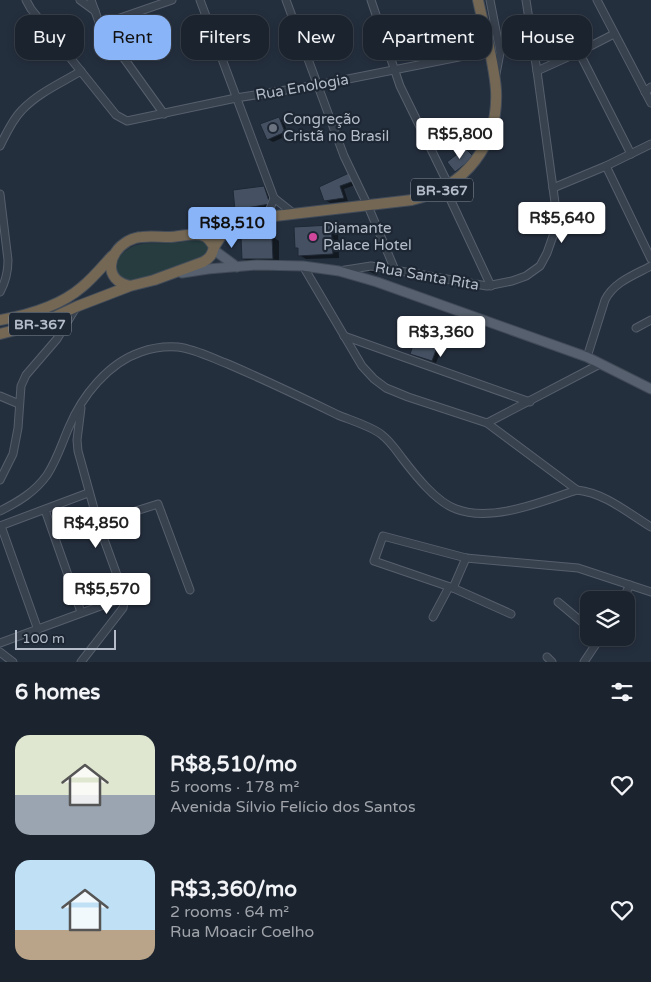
<!DOCTYPE html>
<html lang="en">
<head>
<meta charset="utf-8">
<style>
  :root { --surface:#1b232e; --page:#282f3a; --text:#f1f3f6; --muted:#a0a4aa; --line:#39404a; --accent:#8ab4f8 }
  body { margin:0; font-family:"Varela Round",sans-serif; background:var(--page); color:var(--text); height:100vh; display:flex; flex-direction:column; font-size:19px; white-space:nowrap }
  * { box-sizing:border-box; margin:0 }
  p { font-size:16px; color:var(--muted) }
  .icon { flex:none; width:28px; height:28px; fill:none; stroke:currentColor; stroke-width:2; stroke-linecap:round; stroke-linejoin:round }
  .map { position:relative; height:662px; overflow:hidden }
  .drawer { display:flex; flex-direction:column; background:var(--surface); flex:1 }
  .drawer>* { flex:none }
  .guide { position:absolute; left:15px; top:15px; width:621px; height:45px; display:flex; gap:10px }
  .controls { position:absolute; left:580px; top:591px; display:grid; gap:10px }
  .controls a { display:grid; place-items:center; width:55px; height:55px; border-radius:10px; background:var(--surface); box-shadow:0 2px 8px #0003,0 0 0 1px var(--line); font-size:25px }
  .scale { position:absolute; left:15px; bottom:12px; width:101px; box-sizing:border-box; padding-left:5px; border:2px solid #b4bcc9; border-top:0; font-size:14px; line-height:18px; white-space:nowrap; color:#b4bcc9; -webkit-text-stroke:4px #1d2633; paint-order:stroke }
  .price { position:absolute; translate:-50% -42px; padding:0 11px; border-radius:5px; background:#fff; color:#222; font-size:16px; line-height:32px; filter:drop-shadow(0 1px 2px #0008) }
  .price::after { content:''; position:absolute; left:50%; top:30px; width:15px; height:11px; margin-left:-8px; background:inherit; clip-path:polygon(0 0,100% 0,50% 100%) }
  .price.current { background:var(--accent); color:#111 }
  ul { padding:0; list-style:none }
  li { display:flex; align-items:center; gap:15px; height:125px; padding:0 15px }
  li span { display:grid; place-items:center; flex:none; width:140px; height:100px; border-radius:15px; color:#555 }
  li>.icon { margin-inline-start:auto }
  span .icon { width:60px; height:60px; fill:#fffc; stroke-width:1 }
  li b { font-size:21px }
  h2 { display:flex; justify-content:space-between; align-items:center; height:60px; padding:0 15px; font-size:21px }
  .tag { padding:0 18px; border-radius:15px; background:var(--surface); box-shadow:0 2px 8px #0003,0 0 0 1px var(--line); font-size:18px; line-height:45px }
  .tag.current { background:var(--accent); color:#111 }
  .map>svg:first-child { display:block }
</style>
</head>
<body>
<div class="map">
<svg width="651" height="662" viewBox="0 0 651 662">
  <rect width="100%" height="100%" fill="#242f3e"/>
  <path fill="#263c3f" d="M 198,239 L 207,242 L 211,246 L 205,258 C 192,263 180,267 167,272 C 150,277 111,294 116,260 C 135,239 145,244 170,243 C 179,243 189,241 198,239 Z"/>
  <g fill="#0007">
    <path d="M 278,118 L 283,121 L 289,135 L 273,142 L 268,139 Z"/>
    <path d="M 465,149 L 477,160 L 460,173 L 456,171 Z"/>
    <path d="M 349,174 L 358,184 L 344,189 L 348,201 L 330,203 L 325,200 Z"/>
    <path d="M 264,187 L 271,191 L 276,207 L 243,213 L 237,209 Z"/>
    <path d="M 331,226 L 338,230 L 339,258 L 306,259 L 299,255 L 296,228 Z"/>
    <path d="M 264,231 L 279,241 L 279,262 L 250,262 L 243,259 L 254,238 Z"/>
    <path d="M 369,269 L 378,273 L 377,275 L 368,271 Z"/>
    <path d="M 439,340 L 444,343 L 436,363 L 411,353 Z"/>
  </g>
  <g fill="#455162" stroke="#1f2835">
    <path d="M 279,117 L 285,132 L 267,140 L 260,124 Z"/>
    <path d="M 465,148 L 474,157 L 455,172 L 447,162 Z"/>
    <path d="M 349,173 L 354,181 L 340,186 L 344,198 L 324,201 L 319,187 Z"/>
    <path d="M 264,186 L 270,204 L 235,210 L 233,190 Z"/>
    <path d="M 331,225 L 333,254 L 298,256 L 298,248 L 295,248 L 294,227 Z"/>
    <path d="M 252,230 L 264,230 L 264,236 L 272,236 L 273,259 L 242,259 L 241,237 L 252,236 Z"/>
    <path d="M 418,331 L 440,339 L 432,361 L 410,354 Z"/>
  </g>
  <g fill="none" stroke-linecap="round" stroke-linejoin="round">
    <defs>
      <g id="minor">
        <path d="M 26,0 L 31,9 L 116,115 L 127,121 L 236,98 L 318,85 L 489,51"/>
        <path d="M 80,0 L 95,11"/>
        <path d="M 91,0 L 100,25 L 164,114"/>
        <path d="M 200,0 L 274,198 L 293,213"/>
        <path d="M 286,0 L 344,156 L 368,206 L 395,270"/>
        <path d="M 371,0 L 400,86 L 449,186"/>
        <path d="M 490,0 L 499,46 L 500,53 L 496,74"/>
        <path d="M 597,0 L 651,103"/>
        <path d="M 100,25 L 172,0"/>
        <path d="M 579,52 L 631,154"/>
        <path d="M 537,71 L 579,52 L 614,34"/>
        <path d="M 645,92 L 651,87"/>
        <path d="M 0,146 C 6,134 12,120 22,110 C 38,93 61,83 81,71"/>
        <path d="M 606,166 L 651,259"/>
        <path d="M 445,188 L 491,286"/>
        <path d="M 553,188 L 606,166 L 651,144"/>
        <path d="M 0,194 L 8,260 C 8,272 6,281 0,292"/>
        <path d="M 267,217 L 274,198"/>
        <path d="M 303,266 L 362,366 L 374,379 L 386,388 L 408,397 L 487,423 L 600,364"/>
        <path d="M 339,271 L 371,266 L 487,286 L 512,281 L 526,276 L 540,266 L 547,253 L 554,233 L 556,210 L 537,71 L 526,0"/>
        <path d="M 636,328 L 651,320"/>
        <path d="M 344,336 L 530,402"/>
        <path d="M 587,357 L 605,300 C 614,282 634,275 651,266"/>
        <path d="M 0,396 L 19,404"/>
        <path d="M 81,408 L 77,440 L 78,451 L 98,523 L 125,597 L 123,608 L 81,662"/>
        <path d="M 487,423 L 577,490"/>
        <path d="M 0,480 L 13,454 L 18,428 L 21,386 L 26,375 L 57,339 L 77,306"/>
        <path d="M 45,510 L 81,612"/>
        <path d="M 0,511 C 18,502 35,492 47,475 C 57,460 62,443 69,427 C 82,396 108,363 141,352 C 152,348 165,346 178,347 C 195,349 212,358 228,364 C 265,380 301,397 338,415 C 350,420 373,427 382,435 C 390,441 396,450 402,458 C 415,475 436,502 456,509 C 492,523 543,501 577,490 C 605,493 628,513 651,527"/>
        <path d="M 98,523 L 158,504 L 190,590"/>
        <path d="M 0,526 L 88,493"/>
        <path d="M 1,526 L 38,630"/>
        <path d="M 453,588 L 466,558"/>
        <path d="M 622,600 L 630,585"/>
        <path d="M 558,602 L 589,628"/>
        <path d="M 511,614 L 453,588 L 374,561 L 383,536 L 466,558 L 578,568 L 651,592"/>
        <path d="M 433,617 L 449,587"/>
        <path d="M 0,643 L 125,597"/>
        <path d="M 0,652 L 13,662"/>
        <path d="M 547,657 L 552,662"/>
        <path d="M 584,662 L 600,638"/>
      </g>
      <g id="major">
        <path d="M 214,250 L 237,267"/>
        <path d="M 182,273 L 208,269 L 257,265 L 303,266 L 339,271 L 377,282 L 587,357 L 651,389"/>
      </g>
      <g id="highway">
        <path d="M 196,234 L 233,221 L 412,200 C 465,187 499,145 496,90 C 494,60 484,29 478,0"/>
        <path d="M 214,247 L 225,230 L 233,222"/>
        <path d="M 0,320 C 29,315 60,306 82,287 C 93,278 102,267 112,256"/>
        <path d="M 0,334 L 39,324 L 78,306 L 130,286 L 154,280 L 203,262 C 210,258 212,255 214,247 C 211,242 209,238 204,236 C 194,232 180,237 169,237 C 160,237 151,236 142,237 C 137,237 132,239 128,241 C 107,253 103,280 130,286"/>
      </g>
    </defs>
    <use href="#minor" stroke="#565f6c" stroke-width="9"/>
    <use href="#major" stroke="#414a57" stroke-width="11"/>
    <use href="#highway" stroke="#434c59" stroke-width="12"/>
    <use href="#minor" stroke="#38414e" stroke-width="7"/>
    <use href="#major" stroke="#56606e" stroke-width="9"/>
    <use href="#highway" stroke="#746855" stroke-width="10"/>
  </g>
  <circle fill="#6b7280" stroke="#1d2633" stroke-width="2" cx="273" cy="128" r="5"/>
  <circle fill="#d1479c" stroke="#1d2633" stroke-width="2" cx="313" cy="237" r="5"/>
  <g text-anchor="middle" dominant-baseline="central" stroke-width="4.5" stroke-linejoin="round" paint-order="stroke">
    <g fill="#1d2633" stroke="#878f9c" stroke-width="1">
      <rect x="411" y="178.5" width="62" height="23" rx="4"/>
      <rect x="9" y="312.5" width="62" height="23" rx="4"/>
    </g>
    <g font-size="14" font-weight="bold" fill="#b4bcc9">
      <text x="442" y="190">BR-367</text>
      <text x="40" y="324">BR-367</text>
    </g>
    <g font-size="15" fill="#b4bcc9" stroke="#1d2633">
      <text transform="translate(302 87) rotate(-10)">Rua Enologia</text>
      <text transform="translate(427 276) rotate(10)">Rua Santa Rita</text>
    </g>
    <g font-size="15" fill="#b4bcc9" stroke="#1d2633" text-anchor="start">
      <text x="283" y="119">Congreção<tspan x="283" dy="17">Cristã no Brasil</tspan></text>
      <text x="323" y="228">Diamante<tspan x="323" dy="17">Palace Hotel</tspan></text>
    </g>
  </g>
</svg>
<div class="controls">
<a><svg class="icon" aria-label="layers" viewBox="0 0 24 24"><path d="M12 4l9 5-9 5-9-5zM3 14l9 5 9-5"/></svg></a>
</div>
<div class="scale">100 m</div>
<b class="price" style="left:460px;top:160px">R$5,800</b>
<b class="price" style="left:562px;top:244px">R$5,640</b>
<b class="price current" style="left:232px;top:249px">R$8,510</b>
<b class="price" style="left:441px;top:358px">R$3,360</b>
<b class="price" style="left:96px;top:549px">R$4,850</b>
<b class="price" style="left:107px;top:615px">R$5,570</b>
<div class="guide">
<a class="tag">Buy</a>
<a class="tag current">Rent</a>
<a class="tag">Filters</a>
<a class="tag">New</a>
<a class="tag">Apartment</a>
<a class="tag">House</a>
</div>
</div>
<section class="drawer">
<h2>6 homes<svg class="icon" aria-label="filters" viewBox="0 0 24 24"><path d="M4 7h16M4 17h16"/><circle cx="9" cy="7" r="2"/><circle cx="15" cy="17" r="2"/></svg></h2>
<ul>
<li><span style="background:linear-gradient(#dfe7d0 60%,#9aa5b1 0)"><svg class="icon" aria-label="home" viewBox="0 0 24 24"><path d="M3 11l9-7 9 7M6 9v11h12V9"/></svg></span><div><b>R$8,510/mo</b><p>5 rooms · 178 m²</p><p>Avenida Sílvio Felício dos Santos</p></div><svg class="icon" aria-label="heart" viewBox="0 0 24 24"><path d="M12 20l-8-8c-3-5 5-10 8-4 3-6 11-1 8 4z"/></svg></li>
<li><span style="background:linear-gradient(#bfe0f5 70%,#b9a48a 0)"><svg class="icon" aria-label="home" viewBox="0 0 24 24"><path d="M3 11l9-7 9 7M6 9v11h12V9"/></svg></span><div><b>R$3,360/mo</b><p>2 rooms · 64 m²</p><p>Rua Moacir Coelho</p></div><svg class="icon" aria-label="heart" viewBox="0 0 24 24"><path d="M12 20l-8-8c-3-5 5-10 8-4 3-6 11-1 8 4z"/></svg></li>
</ul>
</section>
</body>
</html>
